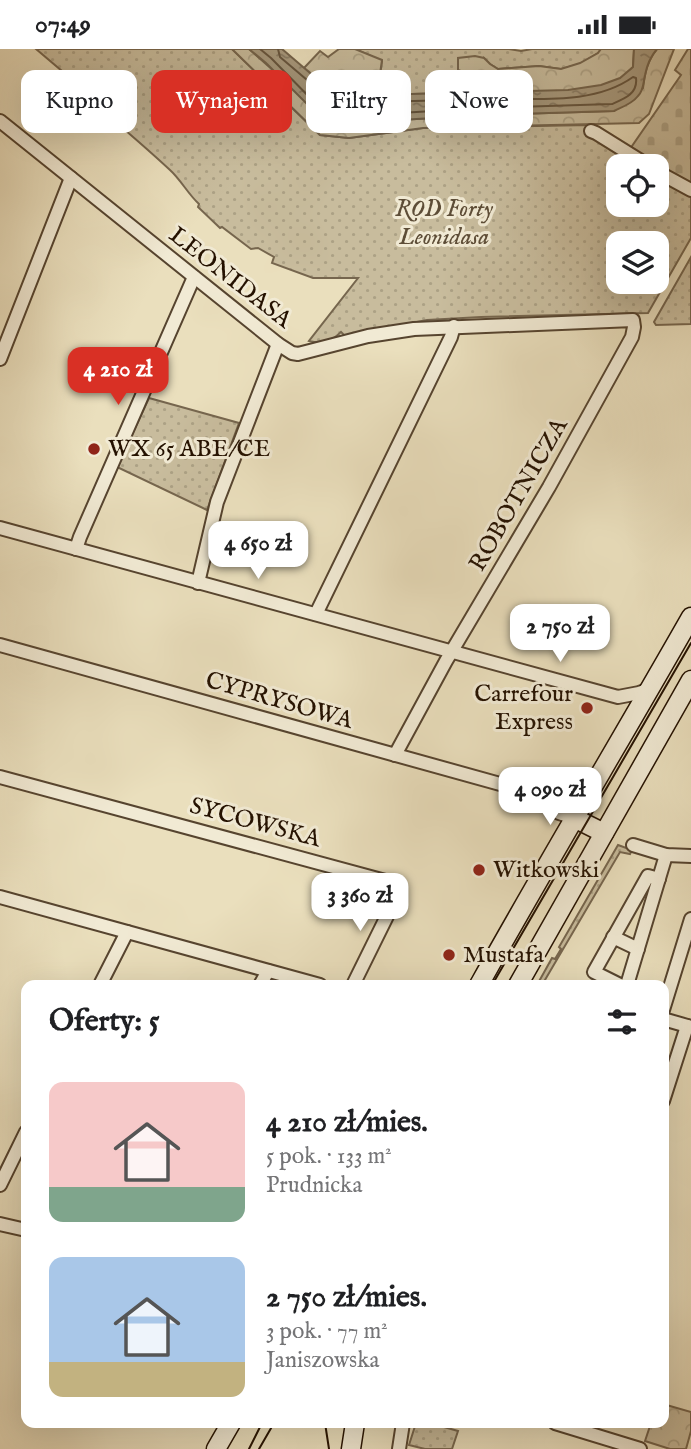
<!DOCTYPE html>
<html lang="pl">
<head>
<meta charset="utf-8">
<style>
  :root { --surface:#fff; --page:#f2f2f2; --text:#202124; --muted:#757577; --accent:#d93025 }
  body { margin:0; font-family:"IM FELL English",serif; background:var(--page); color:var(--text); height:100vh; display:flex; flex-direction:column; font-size:26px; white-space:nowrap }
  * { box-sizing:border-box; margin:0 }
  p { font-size:23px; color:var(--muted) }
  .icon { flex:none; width:38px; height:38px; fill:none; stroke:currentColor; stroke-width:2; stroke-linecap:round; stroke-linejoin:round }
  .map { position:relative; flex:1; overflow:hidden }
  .panel { position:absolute; left:21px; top:931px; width:648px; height:448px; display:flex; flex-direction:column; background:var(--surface); border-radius:14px; box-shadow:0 7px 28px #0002 }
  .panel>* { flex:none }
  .top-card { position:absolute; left:21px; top:21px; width:649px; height:63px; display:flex; gap:14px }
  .controls { position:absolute; left:606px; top:105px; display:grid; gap:14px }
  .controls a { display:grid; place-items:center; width:63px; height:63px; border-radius:14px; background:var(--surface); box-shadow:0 7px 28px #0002; font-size:35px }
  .price { position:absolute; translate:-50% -60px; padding:0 16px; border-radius:14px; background:#fff; color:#222; font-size:23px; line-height:46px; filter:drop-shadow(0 2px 4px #0008) }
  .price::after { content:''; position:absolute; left:50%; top:42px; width:21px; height:16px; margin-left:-10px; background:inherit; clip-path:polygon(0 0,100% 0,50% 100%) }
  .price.current { background:var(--accent); color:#fff }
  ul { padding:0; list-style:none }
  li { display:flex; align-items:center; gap:21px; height:175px; padding:0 28px }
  li span { display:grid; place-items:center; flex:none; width:196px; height:140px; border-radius:14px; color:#555 }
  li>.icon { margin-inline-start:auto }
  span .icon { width:84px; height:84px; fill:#fffc; stroke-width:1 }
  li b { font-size:30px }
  h2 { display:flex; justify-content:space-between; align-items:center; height:84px; padding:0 28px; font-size:30px }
  .chip { padding:0 24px; border-radius:14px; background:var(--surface); box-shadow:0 7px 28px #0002; font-size:24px; line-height:63px }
  .chip.current { background:var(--accent); color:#fff }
  .status { display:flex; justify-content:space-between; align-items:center; height:49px; padding:0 35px; background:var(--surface); direction:ltr }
  .status svg { height:19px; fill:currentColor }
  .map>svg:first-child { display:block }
</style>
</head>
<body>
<div class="status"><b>07:49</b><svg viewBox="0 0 49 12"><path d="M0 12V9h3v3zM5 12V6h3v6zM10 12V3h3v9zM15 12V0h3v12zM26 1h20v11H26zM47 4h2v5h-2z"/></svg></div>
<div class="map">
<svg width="691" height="1400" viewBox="0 0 691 1400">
  <defs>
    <pattern id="grass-dots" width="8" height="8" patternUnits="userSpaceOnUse" patternTransform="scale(1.75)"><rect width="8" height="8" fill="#c8bc9d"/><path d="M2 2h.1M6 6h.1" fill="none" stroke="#aca185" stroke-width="1.8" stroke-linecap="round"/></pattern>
    <pattern id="forest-crowns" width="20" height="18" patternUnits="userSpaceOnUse" patternTransform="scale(1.75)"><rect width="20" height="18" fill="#c8bc9d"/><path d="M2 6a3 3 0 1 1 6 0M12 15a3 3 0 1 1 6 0" fill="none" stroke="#aca185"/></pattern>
    <pattern id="cemetery-stones" width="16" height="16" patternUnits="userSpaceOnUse" patternTransform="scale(1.75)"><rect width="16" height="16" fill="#c8bc9d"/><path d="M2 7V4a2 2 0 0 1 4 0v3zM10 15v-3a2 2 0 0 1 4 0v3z" fill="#aca185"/></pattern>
    <pattern id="water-ripples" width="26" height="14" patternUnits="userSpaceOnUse" patternTransform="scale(1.75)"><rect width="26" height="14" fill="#a7997d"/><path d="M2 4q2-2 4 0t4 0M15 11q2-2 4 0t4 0" fill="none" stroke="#887b64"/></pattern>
  </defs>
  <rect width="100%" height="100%" fill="#eadfbd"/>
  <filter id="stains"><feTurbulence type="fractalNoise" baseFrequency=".00286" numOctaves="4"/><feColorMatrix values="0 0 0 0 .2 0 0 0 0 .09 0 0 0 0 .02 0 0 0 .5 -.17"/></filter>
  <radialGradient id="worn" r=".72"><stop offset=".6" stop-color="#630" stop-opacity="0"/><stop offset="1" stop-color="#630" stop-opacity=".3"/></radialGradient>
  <g fill="url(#grass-dots)" stroke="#76664e" stroke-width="2" fill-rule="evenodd">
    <path d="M 36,0 L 232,0 L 320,86 L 349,89 L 423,79 L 591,76 L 591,87 L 637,117 L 618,117 L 618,156 L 656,156 L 656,129 L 691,145 L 691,189 L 648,264 L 481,268 L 427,271 L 345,287 L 341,283 C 331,293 322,295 309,292 L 358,229 L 313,229 L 272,214 L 274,208 L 258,199 L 251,200 L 222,178 L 220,179 L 198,158 L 199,155 C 188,145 181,131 170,121 C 136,89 102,62 67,31 L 69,28 ZM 618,194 L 656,194 L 656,233 L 618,233 Z"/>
    <path d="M 355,0 L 509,0 L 521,2 L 532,0 L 601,0 L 598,4 L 580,15 L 561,20 L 539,17 L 498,20 L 490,15 L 484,9 L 480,28 L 489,32 L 491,43 L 372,46 L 380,25 L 382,12 Z"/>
    <path d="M 691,208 L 691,275 L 656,276 L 654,273 Z"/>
    <path d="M 149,349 L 239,374 L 207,461 L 117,418 Z"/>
    <path d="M 618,796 L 632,801 L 630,805 L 620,803 L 542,936 L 537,936 L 552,909 L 555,910 L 561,900 L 559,898 Z"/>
    <path d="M 416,1374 L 430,1374 L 458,1382 L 452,1400 L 425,1400 L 409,1396 Z"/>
  </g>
  <g fill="url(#forest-crowns)" stroke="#76664e" stroke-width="2">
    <path d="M 232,0 L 249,0 L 336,77 L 365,73 L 485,66 L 614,62 L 643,39 C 645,24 647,12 657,0 L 674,0 L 649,65 L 639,74 L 423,79 L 349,89 L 320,86 Z"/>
    <path d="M 339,0 L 355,0 L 382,11 L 380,25 L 372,46 L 345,54 L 304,19 L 320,2 L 328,8 Z"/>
    <path d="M 601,0 L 634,0 L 633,18 C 629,22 625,26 621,29 C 591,47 527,42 491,43 L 489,32 L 458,21 L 458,9 L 475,7 L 484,9 L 490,15 L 498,20 L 539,17 L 561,20 L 580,14 L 598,4 Z"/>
    <path d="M 663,1355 L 691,1363 L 691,1382 L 686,1400 L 670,1400 L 645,1392 L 651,1374 L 663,1374 Z"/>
  </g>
  <path fill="url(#cemetery-stones)" stroke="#76664e" stroke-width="2" d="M 688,0 L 691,0 L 691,135 L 672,126 L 630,100 L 681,26 L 675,21 Z"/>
  <path fill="url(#water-ripples)" stroke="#73634b" stroke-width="2" d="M 249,0 L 282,0 L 345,54 L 372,46 L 568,41 L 601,36 L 620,29 L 633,18 L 634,0 L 657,0 C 650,8 647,16 645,26 C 643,34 644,41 638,47 C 632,55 622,58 614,62 L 485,66 L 365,73 L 336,77 L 318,66 L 266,14 Z"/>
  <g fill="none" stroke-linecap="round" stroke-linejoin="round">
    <path stroke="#66553e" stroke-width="2" d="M 260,0 L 271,9 L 322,61 L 338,69 L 365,66 L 485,59 L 612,55 C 624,50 638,45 636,29 L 633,28 C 594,56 538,49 492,50 C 453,51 414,52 375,53 L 347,61 L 340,59 L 280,8 L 278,0"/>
    <defs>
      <g id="street">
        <path d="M 0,72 L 278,295 L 292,304 L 298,305 L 368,287 L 414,280 L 633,271 L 634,278 L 632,288 L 549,438 L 446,612 L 395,706"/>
        <path d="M 591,82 L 596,84 L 649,117"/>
        <path d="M 656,122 L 691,141"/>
        <path d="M 0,310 L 71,129"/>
        <path d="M 0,479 L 618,648 L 639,644 L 650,640"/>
        <path d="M 76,500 L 80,488 L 194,228"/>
        <path d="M 198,534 L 217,453 L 278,295"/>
        <path d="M 316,565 L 451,288 L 454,277"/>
        <path d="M 0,596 L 518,740 L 545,753 L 559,764 L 574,769"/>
        <path d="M 0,728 L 389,833 L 393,843 L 392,857 L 353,936"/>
        <path d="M 545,753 C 560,753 567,756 574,769"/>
        <path d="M 633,796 L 666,806 L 691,807"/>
        <path d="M 0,848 L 320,936"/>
        <path d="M 613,888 L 638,900"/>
        <path d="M 100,936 L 127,883"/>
        <path d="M 260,936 L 268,922"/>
        <path d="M 620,936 L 594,923 L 648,827 L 659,830"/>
        <path d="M 627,936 L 666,806"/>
        <path d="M 663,961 L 691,870"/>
        <path d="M 663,970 L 691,978"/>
        <path d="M 663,1052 L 687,977"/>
        <path d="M 0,1136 L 26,1083"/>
        <path d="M 0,1175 L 26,1181"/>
        <path d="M 555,1374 L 640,1400"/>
        <path d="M 399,1400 L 403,1374"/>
      </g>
      <g id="secondary">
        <path d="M 574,769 L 604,784"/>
        <path d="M 479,936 C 548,812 621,691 691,568"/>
        <path d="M 518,936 L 691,631"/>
        <path d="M 216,1400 L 231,1374"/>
        <path d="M 351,1400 L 355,1374"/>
      </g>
    </defs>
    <use href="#street" stroke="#56442f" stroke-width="16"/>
    <use href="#secondary" stroke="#241100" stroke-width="21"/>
    <use href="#street" stroke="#f1ead4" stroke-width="12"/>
    <use href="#secondary" stroke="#f1ead4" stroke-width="18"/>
    <g stroke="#241100" stroke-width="2">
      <path d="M 492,936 L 691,594"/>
      <path d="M 325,1374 L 329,1400"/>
      <path d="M 249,1400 L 262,1374"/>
      <path d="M 259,1400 L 274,1374"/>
    </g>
  </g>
  <g fill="#8f2418" stroke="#f1ead4" stroke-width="2.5">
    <circle cx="94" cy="400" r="7"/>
    <circle cx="587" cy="659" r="7"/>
    <circle cx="479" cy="821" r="7"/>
    <circle cx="449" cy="906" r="7"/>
  </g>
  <g text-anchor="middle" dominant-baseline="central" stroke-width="6" stroke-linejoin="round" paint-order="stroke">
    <g font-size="24" font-style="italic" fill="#5d4d37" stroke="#f1ead4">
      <text x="444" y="160">ROD Forty<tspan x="444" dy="28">Leonidasa</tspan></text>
    </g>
    <g font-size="24" fill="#241100" stroke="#f1ead4">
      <text transform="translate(230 229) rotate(38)">LEONIDASA</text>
      <text transform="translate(519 446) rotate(-60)">ROBOTNICZA</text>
      <text transform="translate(279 652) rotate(16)">CYPRYSOWA</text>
      <text transform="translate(255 774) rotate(15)">SYCOWSKA</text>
    </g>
    <g font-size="24" fill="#241100" stroke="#f1ead4" text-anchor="start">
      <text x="108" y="400">WX 65 ABE/CE</text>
      <text x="573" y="645" text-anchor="end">Carrefour<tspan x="573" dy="28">Express</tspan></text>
      <text x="493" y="821">Witkowski</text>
      <text x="463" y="906">Mustafa</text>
    </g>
  </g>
  <rect width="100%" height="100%" filter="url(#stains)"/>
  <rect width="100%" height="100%" fill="url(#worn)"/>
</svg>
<div class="controls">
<a><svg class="icon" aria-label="locate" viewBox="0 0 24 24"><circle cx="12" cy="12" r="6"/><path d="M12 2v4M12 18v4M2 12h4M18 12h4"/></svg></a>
<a><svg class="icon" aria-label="layers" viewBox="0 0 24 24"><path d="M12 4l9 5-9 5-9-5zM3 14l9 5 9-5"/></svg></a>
</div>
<b class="price current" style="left:118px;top:358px">4 210 zł</b>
<b class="price" style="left:258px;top:532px">4 650 zł</b>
<b class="price" style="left:560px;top:615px">2 750 zł</b>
<b class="price" style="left:550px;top:778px">4 090 zł</b>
<b class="price" style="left:360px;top:884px">3 360 zł</b>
<div class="top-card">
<a class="chip">Kupno</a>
<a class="chip current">Wynajem</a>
<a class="chip">Filtry</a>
<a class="chip">Nowe</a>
</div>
<section class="panel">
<h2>Oferty: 5<svg class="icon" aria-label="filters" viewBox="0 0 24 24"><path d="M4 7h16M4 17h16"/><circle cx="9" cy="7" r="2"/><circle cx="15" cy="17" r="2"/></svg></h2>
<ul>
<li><span style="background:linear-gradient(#f6c9c9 75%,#7fa58c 0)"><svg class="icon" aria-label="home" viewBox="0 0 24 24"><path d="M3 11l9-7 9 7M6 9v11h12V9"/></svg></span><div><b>4 210 zł/mies.</b><p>5 pok. · 133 m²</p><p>Prudnicka</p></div></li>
<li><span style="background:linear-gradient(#a9c7e8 75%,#c2b280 0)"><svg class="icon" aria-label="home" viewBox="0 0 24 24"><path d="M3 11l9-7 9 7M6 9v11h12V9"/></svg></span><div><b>2 750 zł/mies.</b><p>3 pok. · 77 m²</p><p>Janiszowska</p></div></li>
</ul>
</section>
</div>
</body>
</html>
